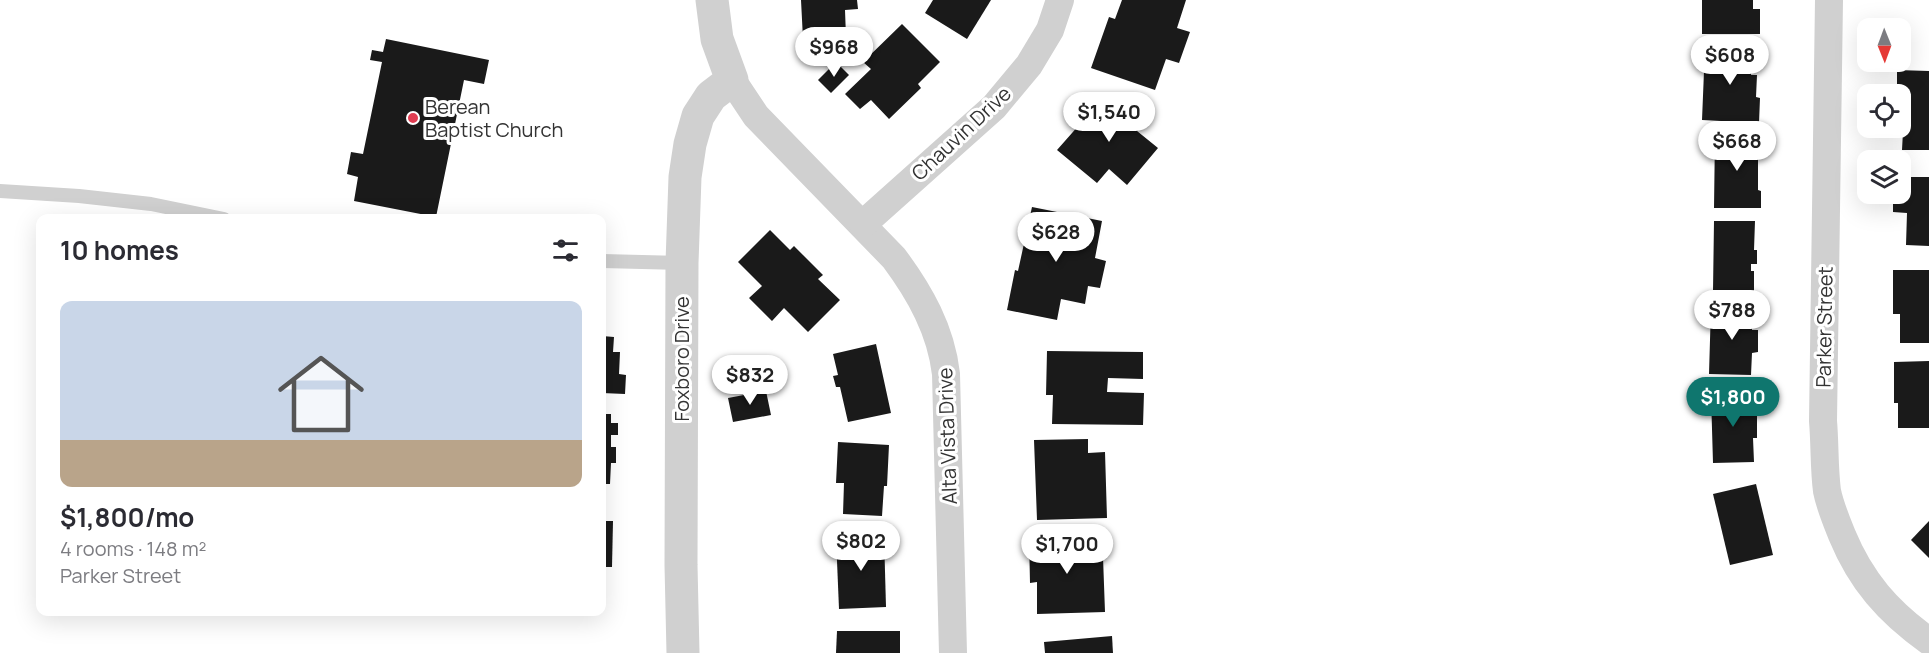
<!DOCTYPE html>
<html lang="en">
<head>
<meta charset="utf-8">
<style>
  :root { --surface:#fff; --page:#f2f2f3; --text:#2b2b33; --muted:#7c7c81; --line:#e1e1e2; --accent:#0f766e }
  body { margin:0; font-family:Manrope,sans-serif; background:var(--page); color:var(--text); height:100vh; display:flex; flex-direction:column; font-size:22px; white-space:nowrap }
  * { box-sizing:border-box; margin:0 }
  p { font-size:20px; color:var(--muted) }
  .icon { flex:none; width:33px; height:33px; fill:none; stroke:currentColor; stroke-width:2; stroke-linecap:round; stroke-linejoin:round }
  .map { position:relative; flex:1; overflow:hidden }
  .drawer { position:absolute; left:36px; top:214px; width:570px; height:402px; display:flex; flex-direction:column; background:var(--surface); border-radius:12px; box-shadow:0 6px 24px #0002 }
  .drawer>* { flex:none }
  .needle { width:39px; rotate:179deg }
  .buttons { position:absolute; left:1857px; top:18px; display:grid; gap:12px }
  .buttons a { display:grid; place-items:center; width:54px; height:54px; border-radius:12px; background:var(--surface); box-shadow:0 6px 24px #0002; font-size:30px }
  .price { position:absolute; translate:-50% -51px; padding:0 14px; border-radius:21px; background:#fff; color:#222; font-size:20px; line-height:39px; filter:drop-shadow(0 2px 3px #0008) }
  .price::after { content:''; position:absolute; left:50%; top:36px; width:18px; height:14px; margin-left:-9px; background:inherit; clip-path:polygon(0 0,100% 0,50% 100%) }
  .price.on { background:var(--accent); color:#fff }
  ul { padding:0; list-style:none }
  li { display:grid; align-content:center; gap:12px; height:318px; padding:0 24px }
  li+li { border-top:2px solid var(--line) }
  li span { display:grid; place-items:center; height:186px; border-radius:12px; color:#555 }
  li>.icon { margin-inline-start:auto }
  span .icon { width:108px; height:108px; fill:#fffc; stroke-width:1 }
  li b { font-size:26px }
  h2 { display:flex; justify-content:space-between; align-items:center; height:72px; padding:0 24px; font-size:26px }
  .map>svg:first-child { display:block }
</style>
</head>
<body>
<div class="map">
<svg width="1929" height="653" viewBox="0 0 1929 653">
  <rect width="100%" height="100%" fill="#fff"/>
  <g fill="#1a1a1a">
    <path d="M 801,0 L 857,0 L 858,9 L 845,10 L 846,37 L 803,39 Z"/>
    <path d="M 933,0 L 991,0 L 967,39 L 925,13 Z"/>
    <path d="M 1122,0 L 1186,0 L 1177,28 L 1190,32 L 1179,63 L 1166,59 L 1155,90 L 1091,68 L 1109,17 L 1115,19 Z"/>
    <path d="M 1702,0 L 1753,0 L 1753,9 L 1760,9 L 1760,34 L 1702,34 Z"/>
    <path d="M 902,24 L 940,62 L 918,84 L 921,88 L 889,119 L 871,100 L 860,109 L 845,94 L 871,69 L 863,62 Z"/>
    <path d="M 386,39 L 489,60 L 484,84 L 464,80 L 436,217 L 354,201 L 358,177 L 347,174 L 351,152 L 363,154 L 382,62 L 370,60 L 372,50 L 383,52 Z"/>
    <path d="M 1705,47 L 1752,48 L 1751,75 L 1757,75 L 1756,97 L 1760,98 L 1759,123 L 1702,120 Z"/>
    <path d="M 836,62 L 849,75 L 831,93 L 818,80 Z"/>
    <path d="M 1897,70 L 1929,71 L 1929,150 L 1902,150 L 1904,112 L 1900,112 L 1900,94 L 1897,94 Z"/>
    <path d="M 1112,94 L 1145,121 L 1137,131 L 1158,148 L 1127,185 L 1109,169 L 1097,183 L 1057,150 L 1087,116 L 1091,119 Z"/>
    <path d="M 1715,134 L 1758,134 L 1758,190 L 1761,191 L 1761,208 L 1714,208 Z"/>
    <path d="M 1900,177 L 1929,177 L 1929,246 L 1906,245 L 1907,213 L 1893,212 L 1893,194 L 1900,194 Z"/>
    <path d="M 1032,207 L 1102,221 L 1095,258 L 1106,261 L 1100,288 L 1088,286 L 1085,304 L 1061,299 L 1057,320 L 1007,310 L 1015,270 L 1018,271 Z"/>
    <path d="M 1714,221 L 1755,221 L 1754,250 L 1757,250 L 1757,264 L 1751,264 L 1751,271 L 1754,271 L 1754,291 L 1713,291 Z"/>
    <path d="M 770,230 L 790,250 L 794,246 L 823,275 L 818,279 L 840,300 L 808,332 L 784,308 L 772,321 L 749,298 L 762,286 L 738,262 Z"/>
    <path d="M 1893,270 L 1929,270 L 1929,343 L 1900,343 L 1900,314 L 1893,314 Z"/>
    <path d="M 1711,306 L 1752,308 L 1752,330 L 1758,330 L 1758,352 L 1752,353 L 1751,375 L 1709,374 Z"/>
    <path d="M 602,336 L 614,337 L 613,352 L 620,352 L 619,374 L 626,375 L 625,394 L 602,393 Z"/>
    <path d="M 876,344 L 891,413 L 848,422 L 840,387 L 836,387 L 833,376 L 838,375 L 833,354 Z"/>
    <path d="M 1047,351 L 1143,352 L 1143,379 L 1108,378 L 1107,392 L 1144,393 L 1143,425 L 1052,424 L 1053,395 L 1046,395 Z"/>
    <path d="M 1929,361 L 1929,428 L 1898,428 L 1898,403 L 1894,403 L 1894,362 Z"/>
    <path d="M 771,365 L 780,377 L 768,386 L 759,374 Z"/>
    <path d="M 766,391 L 771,415 L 733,422 L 728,398 Z"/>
    <path d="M 1752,394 L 1753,416 L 1757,416 L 1757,438 L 1753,438 L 1754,462 L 1713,463 L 1711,395 Z"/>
    <path d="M 602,414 L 611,414 L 611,423 L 618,423 L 618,435 L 611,435 L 611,447 L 616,447 L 616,463 L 611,463 L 610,484 L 602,484 Z"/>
    <path d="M 1088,439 L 1088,453 L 1105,452 L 1107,518 L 1037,520 L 1034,440 Z"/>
    <path d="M 838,442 L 889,445 L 887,486 L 884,486 L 882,516 L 843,514 L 844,483 L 836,483 Z"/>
    <path d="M 1756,484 L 1773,555 L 1730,565 L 1713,494 Z"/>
    <path d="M 602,521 L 613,521 L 612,567 L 602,567 Z"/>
    <path d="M 1929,521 L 1929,558 L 1911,540 Z"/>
    <path d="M 884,536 L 886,607 L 839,609 L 836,537 Z"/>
    <path d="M 1093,536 L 1094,557 L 1103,557 L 1105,612 L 1037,614 L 1037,582 L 1030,583 L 1029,537 Z"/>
    <path d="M 837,631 L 900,631 L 900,653 L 836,653 Z"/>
    <path d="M 1112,636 L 1113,653 L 1045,653 L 1044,642 Z"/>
  </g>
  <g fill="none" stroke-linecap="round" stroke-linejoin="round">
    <g stroke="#d0d0d0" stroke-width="14">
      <path d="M 0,191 L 79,196 L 151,204 L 224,219"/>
      <path d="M 602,261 L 682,263"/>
    </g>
    <g stroke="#d0d0d0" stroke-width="28">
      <path d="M 1829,0 L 1823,421 C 1825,444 1824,468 1827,491 C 1830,506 1836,520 1842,535 C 1861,581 1888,612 1929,641"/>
      <path d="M 732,80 L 756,116 L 894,258 C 920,293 941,330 946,374 L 953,653"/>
      <path d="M 863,224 L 994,107 L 1029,65 L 1050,30 L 1060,0"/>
    </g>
    <path stroke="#d0d0d0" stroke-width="33" d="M 683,653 L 681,565 L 682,263 L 685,177 L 690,144 L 698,116 L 711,96 L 732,80 L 717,39 L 712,0"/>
  </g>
  <circle fill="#e13d52" stroke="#fff" stroke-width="2" cx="413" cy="118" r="6"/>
  <g text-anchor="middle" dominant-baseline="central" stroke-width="6" stroke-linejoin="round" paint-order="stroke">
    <g font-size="20" fill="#333" stroke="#fff" text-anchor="start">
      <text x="425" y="106">Berean<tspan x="425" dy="23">Baptist Church</tspan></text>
    </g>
    <g font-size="20" fill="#333" stroke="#fff">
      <text transform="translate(961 133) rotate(-43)">Chauvin Drive</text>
      <text transform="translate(1824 327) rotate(-89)">Parker Street</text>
      <text transform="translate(681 359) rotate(-90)">Foxboro Drive</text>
      <text transform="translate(947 436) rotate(-92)">Alta Vista Drive</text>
    </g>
  </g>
</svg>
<div class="buttons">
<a><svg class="needle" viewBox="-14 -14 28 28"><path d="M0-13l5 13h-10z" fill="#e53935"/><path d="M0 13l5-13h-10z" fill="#7c7c81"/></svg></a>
<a><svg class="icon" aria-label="locate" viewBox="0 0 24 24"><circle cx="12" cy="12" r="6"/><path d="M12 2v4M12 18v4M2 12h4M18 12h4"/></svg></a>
<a><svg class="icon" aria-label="layers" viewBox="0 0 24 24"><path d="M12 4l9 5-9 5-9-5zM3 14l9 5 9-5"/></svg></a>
</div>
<b class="price" style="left:834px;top:78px">$968</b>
<b class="price" style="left:1730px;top:86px">$608</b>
<b class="price" style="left:1109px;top:143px">$1,540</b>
<b class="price" style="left:1737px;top:172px">$668</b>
<b class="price" style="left:1056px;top:263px">$628</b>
<b class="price" style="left:1732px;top:341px">$788</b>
<b class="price" style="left:750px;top:406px">$832</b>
<b class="price on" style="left:1733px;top:428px">$1,800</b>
<b class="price" style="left:861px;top:572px">$802</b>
<b class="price" style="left:1067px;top:575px">$1,700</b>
<section class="drawer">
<h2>10 homes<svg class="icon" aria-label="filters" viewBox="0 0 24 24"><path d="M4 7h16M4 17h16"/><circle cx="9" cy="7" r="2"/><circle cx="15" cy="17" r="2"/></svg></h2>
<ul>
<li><span style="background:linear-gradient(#c9d6e8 75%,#b9a48a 0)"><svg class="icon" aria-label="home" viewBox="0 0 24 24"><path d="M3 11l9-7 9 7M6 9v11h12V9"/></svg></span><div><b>$1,800/mo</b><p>4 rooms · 148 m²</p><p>Parker Street</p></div></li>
</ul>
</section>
</div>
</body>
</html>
